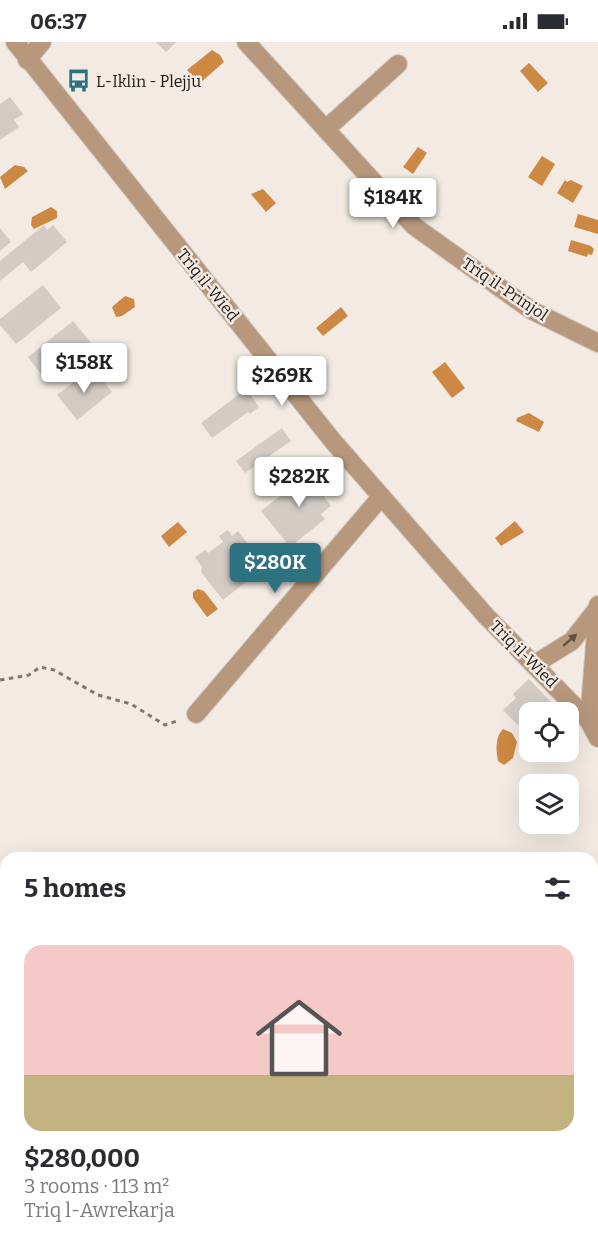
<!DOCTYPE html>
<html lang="en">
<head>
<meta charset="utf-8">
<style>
  :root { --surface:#fff; --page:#f2f2f3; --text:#2b2b33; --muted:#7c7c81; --accent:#2c7280 }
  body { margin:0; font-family:Bitter,serif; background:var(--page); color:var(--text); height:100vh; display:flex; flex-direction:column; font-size:22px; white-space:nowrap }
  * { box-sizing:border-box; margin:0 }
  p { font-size:20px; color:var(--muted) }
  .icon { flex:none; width:33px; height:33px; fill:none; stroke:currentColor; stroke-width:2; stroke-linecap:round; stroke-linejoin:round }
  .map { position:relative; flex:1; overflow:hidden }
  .drawer { position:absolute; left:0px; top:810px; width:598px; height:402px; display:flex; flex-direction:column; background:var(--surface); border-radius:18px 18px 0 0; box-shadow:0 6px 24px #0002 }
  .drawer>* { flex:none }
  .controls { position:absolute; left:519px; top:660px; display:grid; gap:12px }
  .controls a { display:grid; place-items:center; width:60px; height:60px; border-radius:12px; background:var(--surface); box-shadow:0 6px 24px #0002; font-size:30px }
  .price { position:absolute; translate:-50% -51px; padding:0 14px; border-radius:6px; background:#fff; color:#222; font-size:20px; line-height:39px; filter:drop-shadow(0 2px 3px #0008) }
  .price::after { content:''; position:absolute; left:50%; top:36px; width:18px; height:14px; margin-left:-9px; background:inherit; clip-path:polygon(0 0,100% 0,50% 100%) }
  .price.active { background:var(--accent); color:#fff }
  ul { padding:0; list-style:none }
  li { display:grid; align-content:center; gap:12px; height:318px; padding:0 24px }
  li span { display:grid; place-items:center; height:186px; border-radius:18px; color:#555 }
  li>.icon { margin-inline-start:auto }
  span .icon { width:108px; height:108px; fill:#fffc; stroke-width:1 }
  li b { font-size:26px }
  h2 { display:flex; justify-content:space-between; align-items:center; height:72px; padding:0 24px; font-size:26px }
  .status { display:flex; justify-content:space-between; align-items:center; height:42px; padding:0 30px; background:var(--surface); direction:ltr }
  .status svg { height:16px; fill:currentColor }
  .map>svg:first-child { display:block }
</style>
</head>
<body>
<div class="status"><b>06:37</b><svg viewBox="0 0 49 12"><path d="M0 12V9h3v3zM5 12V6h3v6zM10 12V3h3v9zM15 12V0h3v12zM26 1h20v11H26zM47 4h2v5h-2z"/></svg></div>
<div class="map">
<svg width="598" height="1212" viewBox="0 0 598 1212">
  <rect width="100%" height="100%" fill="#f3ebe3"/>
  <g fill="#cd8943">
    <path d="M 212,8 L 220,13 L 224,20 L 199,42 L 187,28 Z"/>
    <path d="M 529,21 L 548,41 L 538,50 L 520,29 Z"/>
    <path d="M 418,105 L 427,111 L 413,132 L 403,125 Z"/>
    <path d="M 542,114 L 555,122 L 542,144 L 528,135 Z"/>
    <path d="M 15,123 L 24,125 L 28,129 L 5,147 L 0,135 Z"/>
    <path d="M 565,138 L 567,140 L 571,138 L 583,144 L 573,161 L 557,151 Z"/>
    <path d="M 263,147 L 276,161 L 266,170 L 251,152 Z"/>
    <path d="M 51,165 L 57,169 L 57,176 L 34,187 L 31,183 L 32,175 Z"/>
    <path d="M 578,172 L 598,178 L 598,192 L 574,185 Z"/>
    <path d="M 571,198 L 591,204 L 594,207 L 592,213 L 588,212 L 587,215 L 568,209 Z"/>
    <path d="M 125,254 L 134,257 L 135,265 L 122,274 L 116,275 L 112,265 Z"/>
    <path d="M 341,265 L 348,274 L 323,294 L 316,286 Z"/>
    <path d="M 445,320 L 465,346 L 452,356 L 432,330 Z"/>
    <path d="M 529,371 L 544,380 L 539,390 L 516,379 L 517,376 Z"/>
    <path d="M 515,479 L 524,490 L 501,504 L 495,496 Z"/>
    <path d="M 178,480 L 187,490 L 169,505 L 161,494 Z"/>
    <path d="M 198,547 L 204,549 L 218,567 L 207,575 L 193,556 L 193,550 Z"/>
    <path d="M 503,687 L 512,691 L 517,700 L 513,716 L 504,723 L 498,719 C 496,709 495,695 503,687 Z"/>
  </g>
  <g fill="#d3cbc4">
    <path d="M 156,0 L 176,0 L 166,10 Z"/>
    <path d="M 10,55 L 23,72 L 14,78 L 19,85 L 0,98 L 0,62 Z"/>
    <path d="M 44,183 L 47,188 L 53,183 L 67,200 L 31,230 L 23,220 L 0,239 L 0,219 Z"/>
    <path d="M 0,186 L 11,200 L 0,209 Z"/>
    <path d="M 43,243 L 61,266 L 16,302 L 0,283 L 0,277 Z"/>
    <path d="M 73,279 L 92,302 L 46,338 L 28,315 Z"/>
    <path d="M 92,326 L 112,350 L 77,378 L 57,353 Z"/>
    <path d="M 246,347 L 259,365 L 250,372 L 248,370 L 212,396 L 201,381 Z"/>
    <path d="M 282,386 L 291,399 L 245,431 L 236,419 Z"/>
    <path d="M 315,427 L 332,449 L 324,455 L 331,464 L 321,472 L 325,477 L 290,505 L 261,469 Z"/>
    <path d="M 228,488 L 232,494 L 238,489 L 265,525 L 223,558 L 201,530 L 202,525 L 195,515 L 205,508 L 208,511 L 223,500 L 219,494 Z"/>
    <path d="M 529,637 L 560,670 L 530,670 L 530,681 L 523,688 L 503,668 L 516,656 L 513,652 Z"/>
  </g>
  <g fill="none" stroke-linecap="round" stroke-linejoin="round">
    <defs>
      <g id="minor">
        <path d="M 15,0 L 332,398 L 486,574 L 589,679 L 598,696"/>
        <path d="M 246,0 L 414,184 L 531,268 L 598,301"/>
        <path d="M 27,18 L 42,0"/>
        <path d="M 326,87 L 398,22"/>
        <path d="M 535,622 L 572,599 L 597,567"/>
        <path d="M 196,672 L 381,455"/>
        <path d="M 589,679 L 598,563"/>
        <path d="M 592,1035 L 598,1031"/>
        <path d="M 592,1083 L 598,1082"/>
        <path d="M 397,1212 L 401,1206"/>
      </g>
    </defs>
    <use href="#minor" stroke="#d0c9c2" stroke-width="20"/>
    <g stroke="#7d7872" stroke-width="3" stroke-dasharray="4.5 4.5" stroke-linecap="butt">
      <path d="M 0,638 L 29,633 L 40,625 L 54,628 L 98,653 L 131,662 L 165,683 L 180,678"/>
      <path d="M 0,1092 L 4,1134 L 0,1138"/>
      <path d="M 37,1212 L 45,1209 L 145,1206 L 156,1212"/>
    </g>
    <use href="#minor" stroke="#b7987d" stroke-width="18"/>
  </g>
  <defs><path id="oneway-solid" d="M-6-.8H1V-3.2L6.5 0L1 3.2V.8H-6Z" transform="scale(1.5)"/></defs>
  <use fill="#615143" href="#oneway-solid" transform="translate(570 598) rotate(-41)"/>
  <defs>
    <symbol id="bus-bare" viewBox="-9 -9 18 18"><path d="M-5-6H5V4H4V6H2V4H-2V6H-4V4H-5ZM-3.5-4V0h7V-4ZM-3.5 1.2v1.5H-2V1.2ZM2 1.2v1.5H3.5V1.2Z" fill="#2c7280" stroke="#f3ebe3" stroke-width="2.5" paint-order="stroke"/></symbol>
  </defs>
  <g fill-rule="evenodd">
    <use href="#bus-bare" x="62" y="22" width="33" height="33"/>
  </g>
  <g text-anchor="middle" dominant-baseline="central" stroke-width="5" stroke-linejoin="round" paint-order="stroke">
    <g font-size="16" fill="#1a1714" stroke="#f3ebe3" text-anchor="start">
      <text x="96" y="39">L-Iklin - Plejju</text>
    </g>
    <g font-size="16" fill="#1a1714" stroke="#f3ebe3">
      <text transform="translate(208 243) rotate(51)">Triq il-Wied</text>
      <text transform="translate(505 247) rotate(34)">Triq il-Prinjol</text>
      <text transform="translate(524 612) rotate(45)">Triq il-Wied</text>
    </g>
  </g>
</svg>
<div class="controls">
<a><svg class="icon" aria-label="locate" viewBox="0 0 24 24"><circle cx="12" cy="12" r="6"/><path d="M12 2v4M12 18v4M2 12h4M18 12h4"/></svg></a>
<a><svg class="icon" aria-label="layers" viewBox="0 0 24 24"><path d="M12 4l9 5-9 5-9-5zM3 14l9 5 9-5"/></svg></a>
</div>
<b class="price" style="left:393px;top:187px">$184K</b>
<b class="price" style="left:84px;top:352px">$158K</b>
<b class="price" style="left:282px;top:365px">$269K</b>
<b class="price" style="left:299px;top:466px">$282K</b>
<b class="price active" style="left:275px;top:552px">$280K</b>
<section class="drawer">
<h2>5 homes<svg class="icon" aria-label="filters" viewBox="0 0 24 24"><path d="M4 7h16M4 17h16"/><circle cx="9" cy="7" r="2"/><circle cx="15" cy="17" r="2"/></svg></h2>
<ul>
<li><span style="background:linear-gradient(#f6c9c9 70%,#c2b280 0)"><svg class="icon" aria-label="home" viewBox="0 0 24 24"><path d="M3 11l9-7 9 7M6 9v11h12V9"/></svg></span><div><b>$280,000</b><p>3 rooms · 113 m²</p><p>Triq l-Awrekarja</p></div></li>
</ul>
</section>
</div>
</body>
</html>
